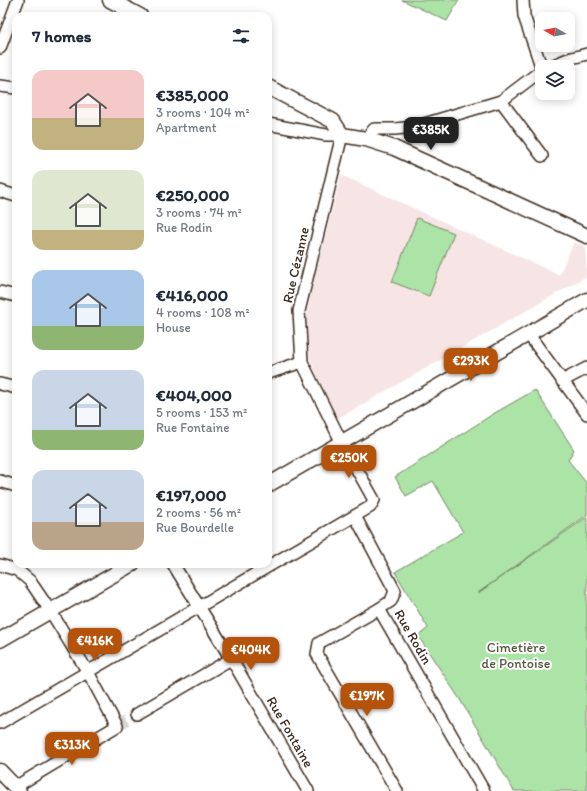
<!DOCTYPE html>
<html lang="en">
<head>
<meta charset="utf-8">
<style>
  :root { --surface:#fff; --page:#f2f2f3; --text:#1f2937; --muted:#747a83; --accent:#b45309 }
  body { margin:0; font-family:Itim,sans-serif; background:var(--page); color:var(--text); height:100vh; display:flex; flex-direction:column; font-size:15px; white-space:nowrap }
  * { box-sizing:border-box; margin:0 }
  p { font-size:13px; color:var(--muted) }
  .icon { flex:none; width:22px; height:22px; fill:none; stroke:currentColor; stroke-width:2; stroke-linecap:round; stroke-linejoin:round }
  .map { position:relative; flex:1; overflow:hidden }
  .details { position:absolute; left:12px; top:12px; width:260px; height:556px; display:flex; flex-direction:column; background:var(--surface); border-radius:12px; box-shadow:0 2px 10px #0003 }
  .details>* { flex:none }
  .needle { width:26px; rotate:279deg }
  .controls { position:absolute; left:535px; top:12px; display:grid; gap:8px }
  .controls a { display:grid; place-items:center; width:40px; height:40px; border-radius:8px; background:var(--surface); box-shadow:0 2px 10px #0003; font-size:20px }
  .price { position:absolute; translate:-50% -34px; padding:0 9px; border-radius:8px; background:var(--accent); color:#fff; font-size:13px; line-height:26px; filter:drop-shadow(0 1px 2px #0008) }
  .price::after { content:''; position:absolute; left:50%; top:24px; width:12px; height:9px; margin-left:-6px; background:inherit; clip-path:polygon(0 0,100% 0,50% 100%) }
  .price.on { background:#222; color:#fff }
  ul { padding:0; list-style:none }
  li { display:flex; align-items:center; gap:12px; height:100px; padding:0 20px }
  li span { display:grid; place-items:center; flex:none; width:112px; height:80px; border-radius:12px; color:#555 }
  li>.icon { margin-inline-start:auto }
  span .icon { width:48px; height:48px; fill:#fffc; stroke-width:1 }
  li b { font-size:17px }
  h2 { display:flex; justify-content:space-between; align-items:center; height:48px; padding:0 20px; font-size:17px }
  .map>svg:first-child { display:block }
</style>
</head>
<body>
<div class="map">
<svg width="587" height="791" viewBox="0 0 587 791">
  <rect width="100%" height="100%" fill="#fff"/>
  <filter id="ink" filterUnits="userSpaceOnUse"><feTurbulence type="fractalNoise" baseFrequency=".025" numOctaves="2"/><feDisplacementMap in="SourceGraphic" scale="8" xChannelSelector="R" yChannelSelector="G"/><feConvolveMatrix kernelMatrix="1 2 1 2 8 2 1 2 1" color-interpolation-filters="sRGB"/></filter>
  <g filter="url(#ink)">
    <path fill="#f6e5e4" d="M 341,175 L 559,275 L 574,242 L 585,246 L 587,276 L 337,419 L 315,371 L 310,359 L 308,344 L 307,316 L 311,293 Z"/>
    <g fill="#ace3a7" stroke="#748662">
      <path d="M 402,0 L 459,0 L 447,21 Z"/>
      <path d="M 417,218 L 454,233 L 429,296 L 392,282 Z"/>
      <path d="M 535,390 L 574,450 L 568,460 L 587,484 L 587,515 L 478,593 L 587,517 L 587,791 L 514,791 L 459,698 L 418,636 L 428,628 L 395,572 L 463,532 L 433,481 L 406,496 L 395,477 L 493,414 Z"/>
    </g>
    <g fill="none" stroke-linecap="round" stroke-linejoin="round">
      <path stroke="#d8d4d2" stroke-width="11" stroke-dasharray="11 5.5" stroke-linecap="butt" d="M 117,726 L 137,714"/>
      <defs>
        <g id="minor">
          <path d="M 523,0 L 524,16 L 542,69"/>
          <path d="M 0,48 L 18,0"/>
          <path d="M 549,67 L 568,59 L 587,54"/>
          <path d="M 0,86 L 16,88"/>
          <path d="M 501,101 L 542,156"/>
          <path d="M 366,139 L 374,129 L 395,129 L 414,127 L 501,101 L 542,70"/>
          <path d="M 0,191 L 16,196"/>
          <path d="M 0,292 L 16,296"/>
          <path d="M 529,335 L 587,414"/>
          <path d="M 268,373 L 302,362"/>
          <path d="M 562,381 L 587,368"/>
          <path d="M 0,384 L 16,388"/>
          <path d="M 0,481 L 16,486"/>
          <path d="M 355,516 L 395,591 L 391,601 L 379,609 L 484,791"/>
          <path d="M 173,564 L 236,667 L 308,791"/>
          <path d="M 0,565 L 17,570 L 30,581 L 51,612 L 88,672 L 117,726 L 15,787"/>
          <path d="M 379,609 L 319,643 L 317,654 L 397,791"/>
          <path d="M 137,714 L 231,659"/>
          <path d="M 0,723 L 370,507 L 374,500 L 340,439 L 302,362 L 299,311 L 342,135 L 326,135 L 268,124"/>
        </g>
        <g id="tertiary">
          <path d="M 110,0 L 140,16"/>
          <path d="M 268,87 L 333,121 L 342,135 L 366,139 L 394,148 L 587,236"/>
          <path d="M 268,485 L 587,300"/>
          <path d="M 0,640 L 132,564"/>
          <path d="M 0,771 L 19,791"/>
        </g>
      </defs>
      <use href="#minor" stroke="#3b2a1e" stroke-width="14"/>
      <use href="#tertiary" stroke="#3b2a1e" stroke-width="17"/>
      <use href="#minor" stroke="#fff" stroke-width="11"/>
      <use href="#tertiary" stroke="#fff" stroke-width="14"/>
    </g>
  </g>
  <g text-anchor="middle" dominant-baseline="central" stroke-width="4" stroke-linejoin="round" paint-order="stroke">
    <g font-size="14" fill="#3b2a1e" stroke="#fff">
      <text transform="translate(296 265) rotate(-77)">Rue Cézanne</text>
      <text transform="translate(413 637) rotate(60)">Rue Rodin</text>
      <text transform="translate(290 732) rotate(60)">Rue Fontaine</text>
    </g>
    <g font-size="14" fill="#575840" stroke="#fff">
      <text x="516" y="647">Cimetière<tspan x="516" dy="16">de Pontoise</tspan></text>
    </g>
  </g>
</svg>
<div class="controls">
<a><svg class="needle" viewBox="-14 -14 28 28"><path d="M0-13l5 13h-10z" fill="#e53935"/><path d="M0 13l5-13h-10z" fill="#747a83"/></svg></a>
<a><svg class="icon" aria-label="layers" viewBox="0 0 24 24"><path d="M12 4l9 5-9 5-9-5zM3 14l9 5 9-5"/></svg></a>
</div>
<b class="price on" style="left:431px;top:151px">€385K</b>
<b class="price" style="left:471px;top:382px">€293K</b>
<b class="price" style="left:349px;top:479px">€250K</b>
<b class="price" style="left:95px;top:662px">€416K</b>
<b class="price" style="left:251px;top:671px">€404K</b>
<b class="price" style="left:367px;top:717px">€197K</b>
<b class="price" style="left:72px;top:766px">€313K</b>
<section class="details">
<h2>7 homes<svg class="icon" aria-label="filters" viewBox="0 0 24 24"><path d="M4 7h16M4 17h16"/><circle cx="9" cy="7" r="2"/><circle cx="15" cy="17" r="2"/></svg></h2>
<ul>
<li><span style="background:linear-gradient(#f6c9c9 60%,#c2b280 0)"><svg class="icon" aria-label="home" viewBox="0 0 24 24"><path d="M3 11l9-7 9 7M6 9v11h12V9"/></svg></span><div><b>€385,000</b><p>3 rooms · 104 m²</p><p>Apartment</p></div></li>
<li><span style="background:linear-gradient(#dfe7d0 75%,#c2b280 0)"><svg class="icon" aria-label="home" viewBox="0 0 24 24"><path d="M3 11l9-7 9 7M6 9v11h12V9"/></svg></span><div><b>€250,000</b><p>3 rooms · 74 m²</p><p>Rue Rodin</p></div></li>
<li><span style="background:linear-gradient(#a9c7e8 70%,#8fb573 0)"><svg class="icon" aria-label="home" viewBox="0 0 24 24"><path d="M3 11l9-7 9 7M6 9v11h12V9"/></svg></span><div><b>€416,000</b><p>4 rooms · 108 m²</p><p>House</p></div></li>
<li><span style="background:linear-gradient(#c9d6e8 75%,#8fb573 0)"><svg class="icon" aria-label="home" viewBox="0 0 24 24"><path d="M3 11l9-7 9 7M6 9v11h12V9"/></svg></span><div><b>€404,000</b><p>5 rooms · 153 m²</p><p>Rue Fontaine</p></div></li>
<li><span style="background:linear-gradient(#c9d6e8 65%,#b9a48a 0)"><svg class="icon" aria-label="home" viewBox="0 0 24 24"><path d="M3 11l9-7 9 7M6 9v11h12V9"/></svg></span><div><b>€197,000</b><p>2 rooms · 56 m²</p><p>Rue Bourdelle</p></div></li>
</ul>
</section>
</div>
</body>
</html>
